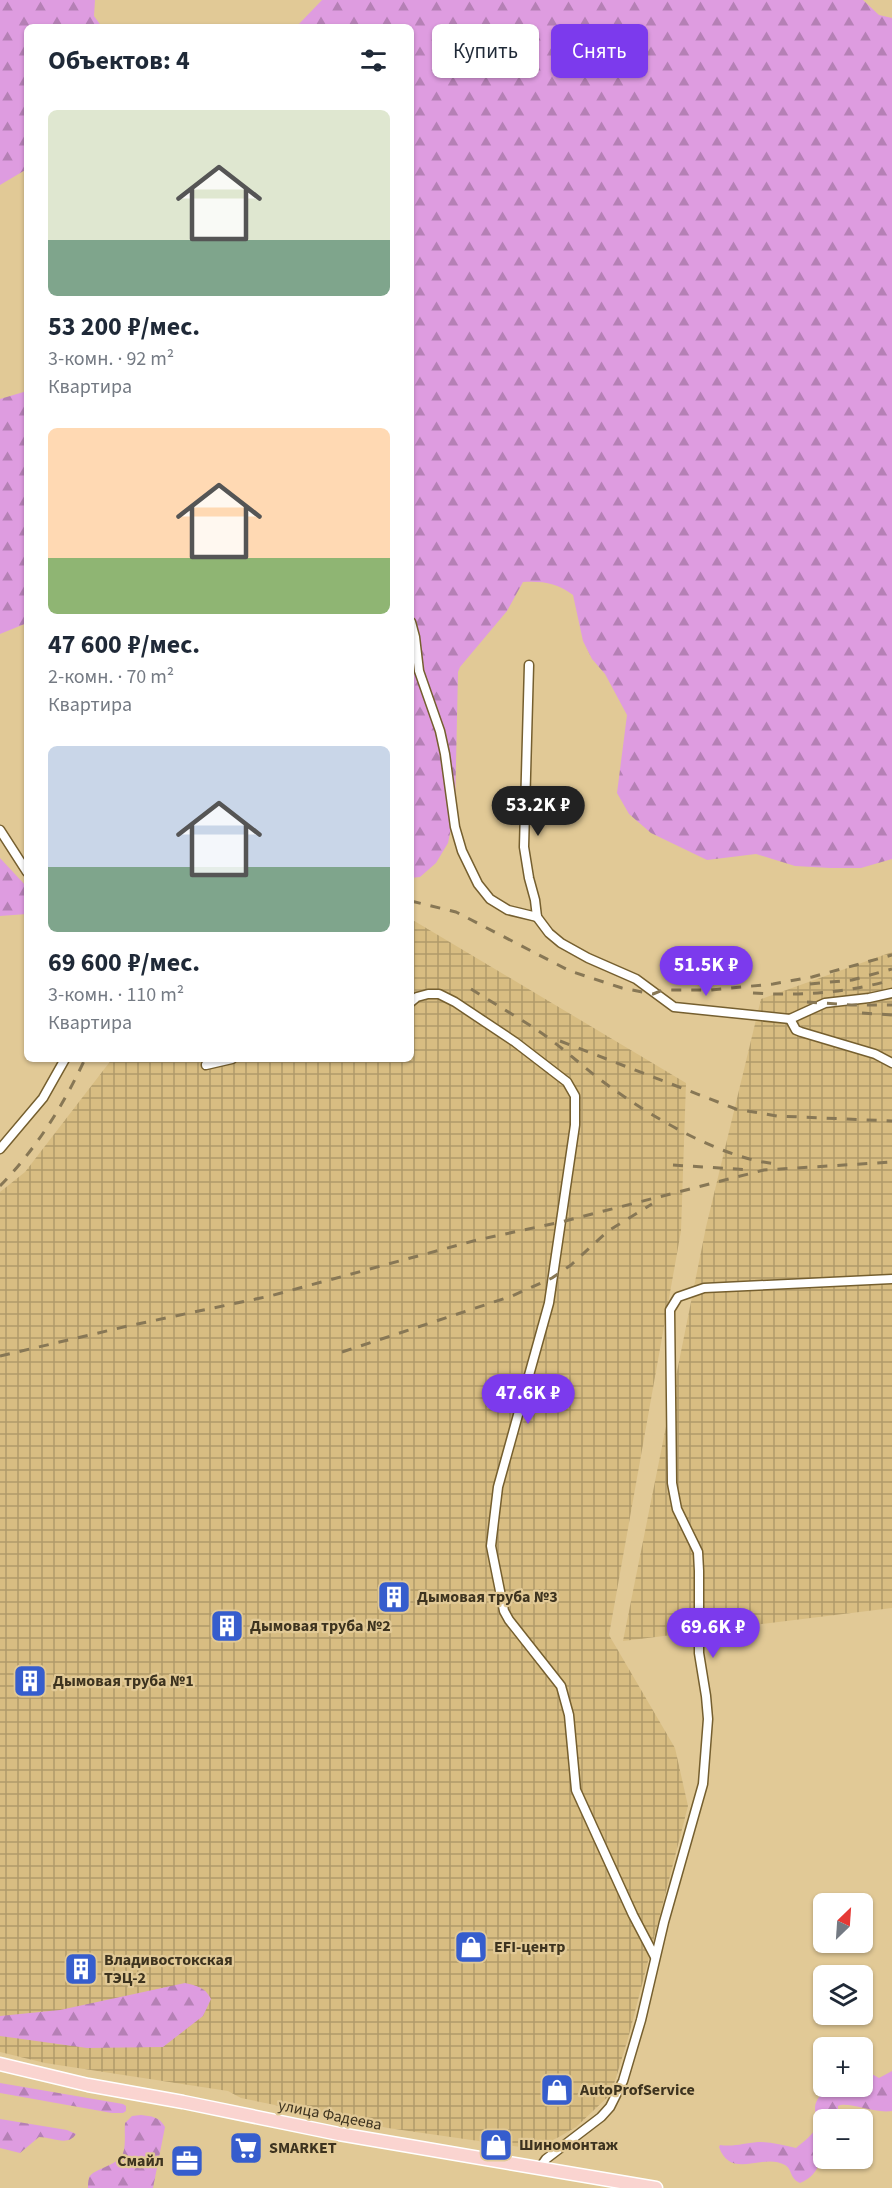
<!DOCTYPE html>
<html lang="ru">
<head>
<meta charset="utf-8">
<style>
  :root { --surface:#fff; --page:#f6f6f7; --text:#1f2937; --muted:#747a83; --accent:#7c3aed }
  body { margin:0; font-family:"Source Sans 3",sans-serif; background:var(--page); color:var(--text); height:100vh; display:flex; flex-direction:column; font-size:22px; white-space:nowrap }
  * { box-sizing:border-box; margin:0 }
  p { font-size:20px; color:var(--muted) }
  .icon { flex:none; width:33px; height:33px; fill:none; stroke:currentColor; stroke-width:2; stroke-linecap:round; stroke-linejoin:round }
  .map { position:relative; flex:1; overflow:hidden }
  .sheet { position:absolute; left:24px; top:24px; width:390px; height:1038px; display:flex; flex-direction:column; background:var(--surface); border-radius:9px; box-shadow:0 2px 4px #0004 }
  .sheet>* { flex:none }
  .hud { position:absolute; left:432px; top:24px; width:369px; height:54px; display:flex; gap:12px }
  .needle { width:39px; rotate:25deg }
  .controls { position:absolute; left:813px; top:1893px; display:grid; gap:12px }
  .controls a { display:grid; place-items:center; width:60px; height:60px; border-radius:9px; background:var(--surface); box-shadow:0 2px 4px #0004; font-size:30px }
  .price { position:absolute; translate:-50% -51px; padding:0 14px; border-radius:21px; background:var(--accent); color:#fff; font-size:20px; line-height:39px; filter:drop-shadow(0 2px 3px #0008) }
  .price::after { content:''; position:absolute; left:50%; top:36px; width:18px; height:14px; margin-left:-9px; background:inherit; clip-path:polygon(0 0,100% 0,50% 100%) }
  .price.current { background:#222; color:#fff }
  ul { padding:0; list-style:none }
  li { display:grid; align-content:center; gap:12px; height:318px; padding:0 24px }
  li span { display:grid; place-items:center; height:186px; border-radius:9px; color:#555 }
  li>.icon { margin-inline-start:auto }
  span .icon { width:108px; height:108px; fill:#fffc; stroke-width:1 }
  li b { font-size:26px }
  h2 { display:flex; justify-content:space-between; align-items:center; height:72px; padding:0 24px; font-size:26px }
  .tag { padding:0 21px; border-radius:9px; background:var(--surface); box-shadow:0 2px 4px #0004; font-size:21px; line-height:54px }
  .tag.current { background:var(--accent); color:#fff }
  .map>svg:first-child { display:block }
</style>
</head>
<body>
<div class="map">
<svg width="892" height="2188" viewBox="0 0 892 2188">
  <defs>
    <pattern id="industrial-grid" width="8" height="8" patternUnits="userSpaceOnUse" patternTransform="scale(1.5)"><rect width="8" height="8" fill="#d8bd82"/><path d="M0 4h8M4 0v8" fill="none" stroke="#b09a6a"/></pattern>
    <pattern id="forest-firs" width="22" height="20" patternUnits="userSpaceOnUse" patternTransform="scale(1.5)"><rect width="22" height="20" fill="#de9ce0"/><path d="M5 1l3.5 6h-7zM16 11l3.5 6h-7z" fill="#b580b5"/></pattern>
  </defs>
  <rect width="100%" height="100%" fill="#e1c996"/>
  <g fill="url(#industrial-grid)">
    <path d="M 411,919 L 686,1083 L 681,1231 L 609,1635 L 675,1748 L 688,1806 L 629,2035 L 611,2094 L 576,2127 L 559,2137 L 534,2149 L 388,2128 L 241,2098 L 228,2091 L 45,2063 L 0,2052 L 0,1192 L 25,1172 L 112,1059 L 411,1059 Z"/>
    <path d="M 892,952 L 892,1608 L 623,1641 L 706,1227 L 761,999 Z"/>
  </g>
  <g fill="url(#forest-firs)">
    <path d="M 0,0 L 95,0 L 94,16 L 102,27 L 27,27 L 27,169 L 0,185 Z"/>
    <path d="M 322,0 L 863,0 L 879,15 L 892,18 L 892,859 L 861,868 L 830,868 L 795,866 L 756,854 L 707,860 L 651,833 L 629,814 L 617,793 L 627,715 L 605,674 L 592,659 L 583,641 L 573,595 C 557,583 543,581 523,582 L 507,611 L 460,667 L 458,672 L 455,809 L 448,843 L 436,863 L 420,877 L 411,878 L 411,27 L 296,27 Z"/>
    <path d="M 27,391 L 27,623 L 0,634 L 0,399 Z"/>
    <path d="M 0,858 L 27,887 L 27,914 L 0,916 Z"/>
    <path d="M 185,1983 C 197,1986 205,1987 211,1999 L 203,2016 L 163,2047 L 87,2048 L 0,2036 L 0,2016 L 60,2010 Z"/>
    <path d="M 863,2069 L 879,2078 L 892,2071 L 892,2111 C 874,2114 848,2101 838,2106 L 838,2119 L 824,2120 C 824,2143 826,2173 800,2183 C 789,2178 793,2170 785,2165 C 763,2152 731,2181 719,2147 L 720,2145 C 735,2147 744,2143 758,2142 C 771,2142 783,2145 796,2148 C 802,2143 810,2137 814,2131 C 823,2115 803,2108 829,2087 L 862,2086 Z"/>
    <path d="M 0,2083 L 123,2104 L 126,2106 L 126,2111 L 123,2113 L 112,2113 L 0,2093 Z"/>
    <path d="M 141,2115 C 151,2116 160,2117 165,2127 L 153,2188 L 88,2188 C 88,2185 88,2181 89,2178 C 91,2170 114,2166 121,2157 C 127,2149 124,2133 125,2123 L 132,2116 Z"/>
    <path d="M 0,2119 L 67,2130 L 76,2134 C 68,2147 52,2137 39,2137 L 20,2153 L 0,2148 Z"/>
  </g>
  <g fill="none" stroke-linecap="round" stroke-linejoin="round">
    <defs>
      <g id="street">
        <path d="M 411,622 L 415,637 L 419,671 L 440,731 L 445,754 L 455,827 L 462,851 L 478,884 L 490,899 L 508,910 L 537,917"/>
        <path d="M 529,665 L 524,847 L 529,878 L 535,900 L 537,917 L 549,933 L 561,943 L 588,958 L 636,979 L 674,1007 L 790,1019"/>
        <path d="M 0,830 L 27,872"/>
        <path d="M 892,993 L 869,998 L 825,1003 L 790,1019 L 796,1030 L 801,1032 L 875,1054 L 892,1063"/>
        <path d="M 411,1002 L 417,997 L 428,994 L 439,994 L 455,1002 L 515,1042 L 567,1082 L 575,1096 L 575,1125 L 549,1303 L 498,1487 L 491,1546 L 504,1611 L 509,1620 L 561,1686 L 569,1715 L 576,1790 L 633,1915 L 655,1957"/>
        <path d="M 206,1065 L 232,1059"/>
        <path d="M 0,1149 L 43,1098 L 65,1059"/>
        <path d="M 539,2169 L 546,2159 L 601,2117 L 610,2107 L 623,2081 L 641,2020 L 664,1922 L 703,1784 L 708,1719 L 706,1696 L 699,1653 L 699,1571 L 698,1552 L 677,1509 L 672,1483 L 670,1310 L 678,1297 L 704,1288 L 892,1279"/>
      </g>
      <path id="primary" d="M 0,2064 L 88,2085 L 183,2102 L 339,2134 L 656,2188"/>
    </defs>
    <use href="#street" stroke="#755f2f" stroke-width="11"/>
    <use href="#primary" stroke="#fff" stroke-width="15"/>
    <use href="#street" stroke="#fff" stroke-width="8"/>
    <use href="#primary" stroke="#fad4d0" stroke-width="12"/>
    <g stroke="#877755" stroke-width="3" stroke-dasharray="10 10" stroke-linecap="butt">
      <path d="M 411,901 L 456,912 L 570,971 L 622,988 L 653,994 L 663,990 L 711,990 L 773,984 L 812,977 L 892,955"/>
      <path d="M 810,984 L 852,980 L 892,969"/>
      <path d="M 471,989 C 493,1003 516,1016 537,1030 C 564,1048 587,1071 613,1089 C 657,1120 725,1160 778,1164"/>
      <path d="M 753,993 C 801,996 845,993 892,980"/>
      <path d="M 807,1002 L 851,1005 L 892,1005"/>
      <path d="M 862,1013 L 892,1015"/>
      <path d="M 560,1041 L 736,1109 L 777,1116 L 892,1121"/>
      <path d="M 673,1165 L 751,1170"/>
      <path d="M 0,1186 C 36,1149 63,1106 85,1059"/>
      <path d="M 342,1352 L 512,1296 L 552,1278 L 571,1265 L 608,1231 L 652,1204"/>
      <path d="M 0,1356 L 128,1326 L 270,1296 L 477,1240 L 561,1222 L 764,1170 L 892,1162"/>
    </g>
  </g>
  <defs>
    <symbol id="building-square" viewBox="-11 -11 22 22"><rect x="-9" y="-9" width="18" height="18" rx="4" fill="#365dcd" stroke="#e1c996"/><path d="M-4-6H4V6H1V3H-1V6H-4ZM-2.5-4.3h1.7v1.8h-1.7ZM.8-4.3h1.7v1.8H.8ZM-2.5-1h1.7V.8h-1.7ZM.8-1h1.7V.8H.8Z" fill="#fff"/></symbol>
    <symbol id="shop-square" viewBox="-11 -11 22 22"><rect x="-9" y="-9" width="18" height="18" rx="4" fill="#365dcd" stroke="#e1c996"/><path d="M-5-2.5h2.3a2.7 3.5 0 0 1 5.4 0H5L5.5 6h-11ZM-1.5-2.5h3a1.5 2.3 0 0 0-3 0Z" fill="#fff"/></symbol>
    <symbol id="supermarket-square" viewBox="-11 -11 22 22"><rect x="-9" y="-9" width="18" height="18" rx="4" fill="#365dcd" stroke="#e1c996"/><path d="M-6-5.5h2.5l.6 2H6L4.5 2H-2.5L-4.4-4H-6ZM-1.5 3.2a1.3 1.3 0 1 0 .1 0ZM3 3.2a1.3 1.3 0 1 0 .1 0Z" fill="#fff"/></symbol>
    <symbol id="office-square" viewBox="-11 -11 22 22"><rect x="-9" y="-9" width="18" height="18" rx="4" fill="#365dcd" stroke="#e1c996"/><path d="M-6-3h4V-5.5h4V-3h4V5H-6ZM-1-4.5V-3h2v-1.5ZM-6 0V1H6V0Z" fill="#fff"/></symbol>
  </defs>
  <g fill-rule="evenodd">
    <use href="#building-square" x="375" y="1578" width="38" height="38"/>
    <use href="#building-square" x="208" y="1607" width="38" height="38"/>
    <use href="#building-square" x="11" y="1662" width="38" height="38"/>
    <use href="#shop-square" x="452" y="1928" width="38" height="38"/>
    <use href="#building-square" x="62" y="1950" width="38" height="38"/>
    <use href="#shop-square" x="538" y="2071" width="38" height="38"/>
    <use href="#shop-square" x="477" y="2126" width="38" height="38"/>
    <use href="#supermarket-square" x="227" y="2129" width="38" height="38"/>
    <use href="#office-square" x="168" y="2142" width="38" height="38"/>
  </g>
  <g text-anchor="middle" dominant-baseline="central" stroke-width="4.5" stroke-linejoin="round" paint-order="stroke">
    <g font-size="16" font-weight="bold" fill="#3d331f" stroke="#e1c996" text-anchor="start">
      <text x="417" y="1597">Дымовая труба №3</text>
      <text x="250" y="1626">Дымовая труба №2</text>
      <text x="53" y="1681">Дымовая труба №1</text>
      <text x="494" y="1947">EFI-центр</text>
      <text x="104" y="1960">Владивостокская<tspan x="104" dy="18">ТЭЦ-2</tspan></text>
      <text x="580" y="2090">AutoProfService</text>
      <text x="519" y="2145">Шиномонтаж</text>
      <text x="269" y="2148">SMARKET</text>
      <text x="164" y="2161" text-anchor="end">Смайл</text>
    </g>
    <g font-size="16" fill="#3d331f" stroke="#e1c996">
      <text transform="translate(330 2115) rotate(11)">улица Фадеева</text>
    </g>
  </g>
</svg>
<div class="controls">
<a><svg class="needle" viewBox="-14 -14 28 28"><path d="M0-13l5 13h-10z" fill="#e53935"/><path d="M0 13l5-13h-10z" fill="#747a83"/></svg></a>
<a><svg class="icon" aria-label="layers" viewBox="0 0 24 24"><path d="M12 4l9 5-9 5-9-5zM3 14l9 5 9-5"/></svg></a>
<a>+</a>
<a>−</a>
</div>
<b class="price current" style="left:538px;top:837px">53.2K ₽</b>
<b class="price" style="left:706px;top:997px">51.5K ₽</b>
<b class="price" style="left:528px;top:1425px">47.6K ₽</b>
<b class="price" style="left:713px;top:1659px">69.6K ₽</b>
<div class="hud">
<a class="tag">Купить</a>
<a class="tag current">Снять</a>
</div>
<section class="sheet">
<h2>Объектов: 4<svg class="icon" aria-label="filters" viewBox="0 0 24 24"><path d="M4 7h16M4 17h16"/><circle cx="9" cy="7" r="2"/><circle cx="15" cy="17" r="2"/></svg></h2>
<ul>
<li><span style="background:linear-gradient(#dfe7d0 70%,#7fa58c 0)"><svg class="icon" aria-label="home" viewBox="0 0 24 24"><path d="M3 11l9-7 9 7M6 9v11h12V9"/></svg></span><div><b>53 200 ₽/мес.</b><p>3-комн. · 92 m²</p><p>Квартира</p></div></li>
<li><span style="background:linear-gradient(#ffd9b3 70%,#8fb573 0)"><svg class="icon" aria-label="home" viewBox="0 0 24 24"><path d="M3 11l9-7 9 7M6 9v11h12V9"/></svg></span><div><b>47 600 ₽/мес.</b><p>2-комн. · 70 m²</p><p>Квартира</p></div></li>
<li><span style="background:linear-gradient(#c9d6e8 65%,#7fa58c 0)"><svg class="icon" aria-label="home" viewBox="0 0 24 24"><path d="M3 11l9-7 9 7M6 9v11h12V9"/></svg></span><div><b>69 600 ₽/мес.</b><p>3-комн. · 110 m²</p><p>Квартира</p></div></li>
</ul>
</section>
</div>
</body>
</html>
